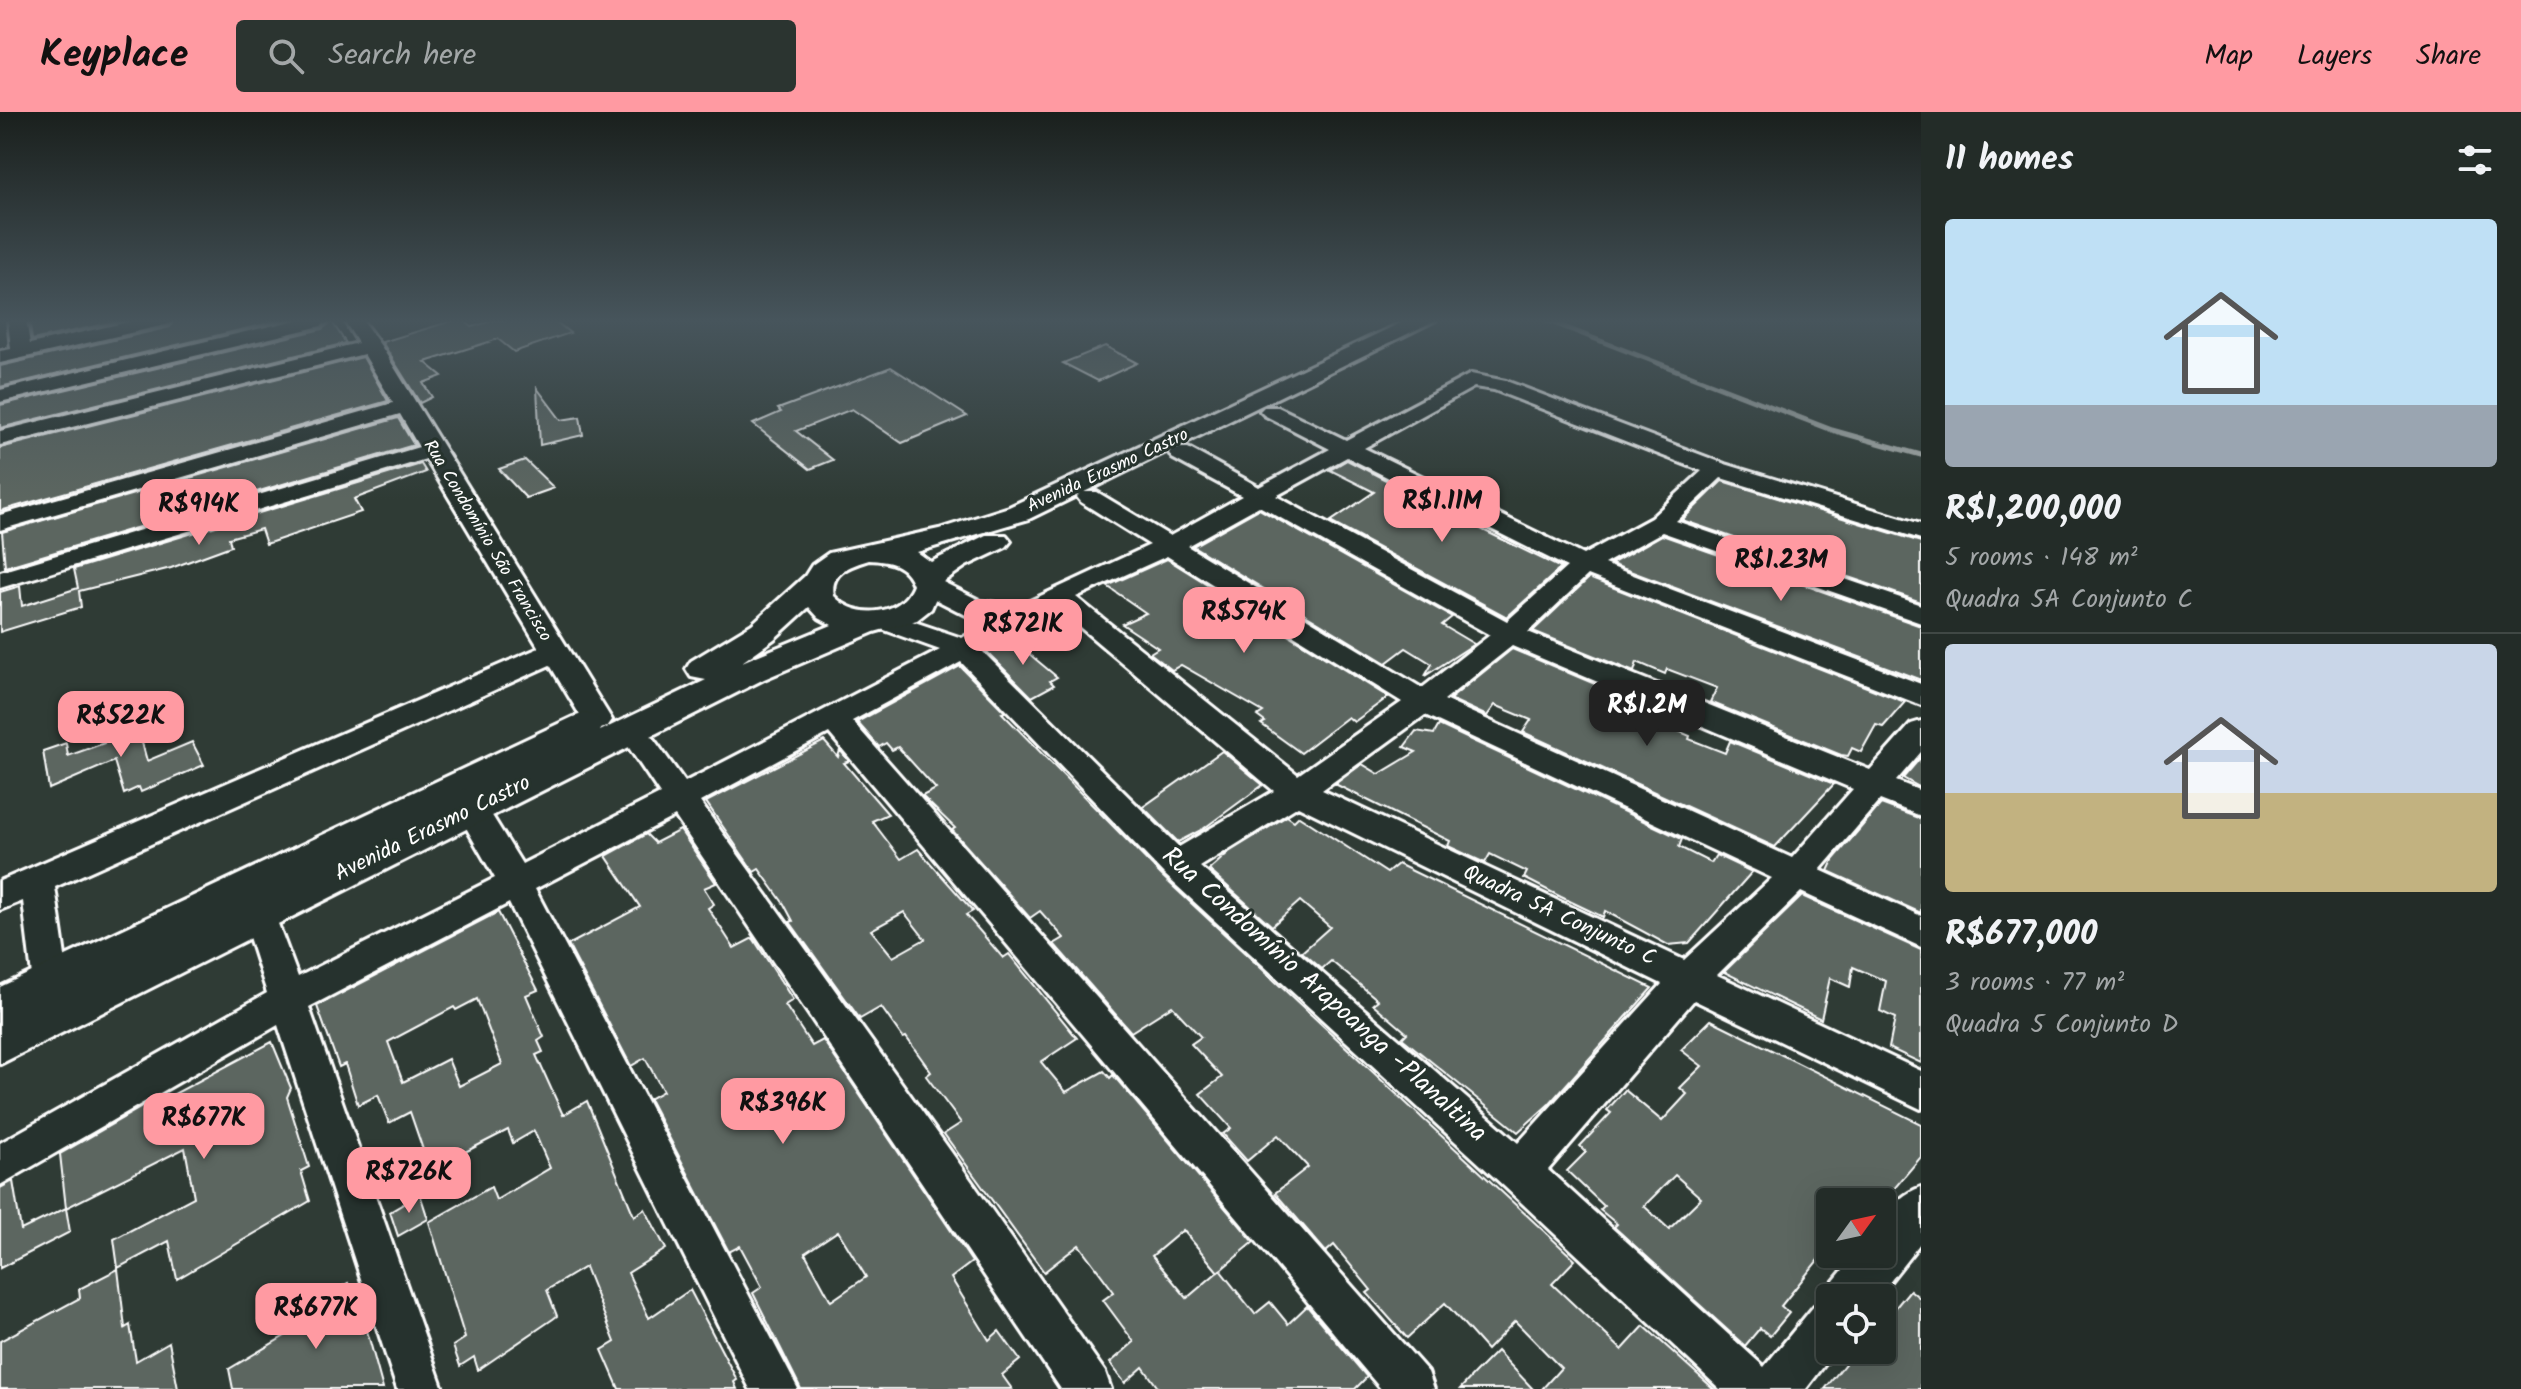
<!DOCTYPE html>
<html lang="en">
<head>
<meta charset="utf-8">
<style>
  :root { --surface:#232c28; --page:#2b3430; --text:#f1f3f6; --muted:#a3a7a8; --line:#404845; --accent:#ff9aa2 }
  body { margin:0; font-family:Kalam,sans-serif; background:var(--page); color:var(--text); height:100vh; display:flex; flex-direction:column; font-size:30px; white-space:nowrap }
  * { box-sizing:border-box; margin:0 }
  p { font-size:26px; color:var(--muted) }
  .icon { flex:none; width:44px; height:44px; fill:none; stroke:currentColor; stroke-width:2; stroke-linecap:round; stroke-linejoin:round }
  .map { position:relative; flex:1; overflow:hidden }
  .details { display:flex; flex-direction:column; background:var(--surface); width:600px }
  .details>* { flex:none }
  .needle { width:52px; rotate:57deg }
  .fabs { position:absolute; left:1816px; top:1076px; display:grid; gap:16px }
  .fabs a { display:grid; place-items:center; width:80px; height:80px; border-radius:8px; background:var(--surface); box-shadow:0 8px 32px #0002,0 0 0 2px var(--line); font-size:40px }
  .price { position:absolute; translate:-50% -68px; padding:0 18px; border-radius:16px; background:var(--accent); color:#111; font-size:26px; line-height:52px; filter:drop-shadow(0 2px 4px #0008) }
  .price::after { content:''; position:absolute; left:50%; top:48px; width:24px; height:18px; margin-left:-12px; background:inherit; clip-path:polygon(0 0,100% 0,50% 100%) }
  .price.active { background:#222; color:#fff }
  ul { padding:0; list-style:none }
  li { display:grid; align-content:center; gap:16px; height:424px; padding:0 24px }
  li+li { border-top:2px solid var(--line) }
  li span { display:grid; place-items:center; height:248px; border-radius:8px; color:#555 }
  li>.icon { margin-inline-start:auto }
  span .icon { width:144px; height:144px; fill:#fffc; stroke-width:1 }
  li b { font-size:34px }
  h2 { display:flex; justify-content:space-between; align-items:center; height:96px; padding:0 24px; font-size:34px }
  header { display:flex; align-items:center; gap:48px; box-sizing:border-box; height:112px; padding:0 40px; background:var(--accent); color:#111 }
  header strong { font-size:38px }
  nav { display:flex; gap:44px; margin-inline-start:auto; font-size:28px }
  .search { width:560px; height:72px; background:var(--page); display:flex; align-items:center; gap:20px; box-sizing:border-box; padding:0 28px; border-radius:8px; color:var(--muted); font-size:30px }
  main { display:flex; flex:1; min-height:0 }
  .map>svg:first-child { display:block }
</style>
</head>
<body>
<header>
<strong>Keyplace</strong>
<div class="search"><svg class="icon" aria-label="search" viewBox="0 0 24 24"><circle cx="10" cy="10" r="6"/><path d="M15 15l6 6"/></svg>Search here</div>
<nav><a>Map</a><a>Layers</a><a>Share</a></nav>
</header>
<main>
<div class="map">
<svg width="1921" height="1277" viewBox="0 0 1921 1277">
  <rect width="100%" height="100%" fill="#2f3b35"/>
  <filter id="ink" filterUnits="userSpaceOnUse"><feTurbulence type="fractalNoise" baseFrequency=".0125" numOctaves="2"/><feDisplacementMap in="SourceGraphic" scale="16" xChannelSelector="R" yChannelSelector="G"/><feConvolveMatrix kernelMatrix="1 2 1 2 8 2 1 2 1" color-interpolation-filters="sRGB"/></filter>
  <g filter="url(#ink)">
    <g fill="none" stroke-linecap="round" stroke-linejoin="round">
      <path stroke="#a9afac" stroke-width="5" d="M 1546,208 L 1832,318 L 1921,343"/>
    </g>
    <g fill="#5b6661" stroke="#fff" stroke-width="2" fill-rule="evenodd">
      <path d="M 48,208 L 123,208 L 32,228 L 30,212 Z"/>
      <path d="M 174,208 L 282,208 L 0,275 L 0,254 L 170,215 Z"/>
      <path d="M 455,208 L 463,208 L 472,215 L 495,208 L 554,208 L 570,221 L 514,240 L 498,227 L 425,250 L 442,264 L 423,271 L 432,285 L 420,291 L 382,230 Z"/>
      <path d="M 332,210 L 346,231 L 0,316 L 0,293 L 322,217 Z"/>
      <path d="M 1105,234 L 1137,251 L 1098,269 L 1063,251 Z"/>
      <path d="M 363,245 L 388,289 L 0,399 L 0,336 Z"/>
      <path d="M 891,255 L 967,304 L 902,331 L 852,297 L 796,319 L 833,348 L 810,357 L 753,312 L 781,300 L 778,297 Z"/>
      <path d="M 537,276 L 561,308 L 580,305 L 583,323 L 540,333 Z"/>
      <path d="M 398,306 L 414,333 L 5,455 L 2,420 Z"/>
      <path d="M 525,348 L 554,376 L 526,386 L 499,357 Z"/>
      <path d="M 1347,348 L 1483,418 L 1561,456 L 1507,505 L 1330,410 L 1374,380 L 1330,358 Z"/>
      <path d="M 421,352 L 426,360 L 354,387 L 361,400 L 266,432 L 261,417 L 229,426 L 231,434 L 171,456 L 79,479 L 81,495 L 0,520 L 0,480 L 20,474 L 22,494 L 78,476 L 74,457 Z"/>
      <path d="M 1722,369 L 1921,430 L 1921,490 L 1682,408 Z"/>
      <path d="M 1259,397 L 1452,505 L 1442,513 L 1474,532 L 1425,564 L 1432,552 L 1406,536 L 1386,551 L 1193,434 Z"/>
      <path d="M 1662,423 L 1921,514 L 1921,568 L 1611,452 Z"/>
      <path d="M 1167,447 L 1388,585 L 1354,610 L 1348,605 L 1301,641 L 1261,612 L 1265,610 L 1257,604 L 1263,600 L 1181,553 L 1172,558 L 1150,541 L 1158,536 L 1122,512 L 1146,501 L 1107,474 Z"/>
      <path d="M 1589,466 L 1905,590 L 1883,615 L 1876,613 L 1861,640 L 1852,636 L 1848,644 L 1841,643 L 1710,590 L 1717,576 L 1667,557 L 1665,562 L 1637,550 L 1634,560 L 1533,519 Z"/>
      <path d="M 1010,526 L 1057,565 L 1050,569 L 1054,573 L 1032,585 L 987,540 Z"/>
      <path d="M 1512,537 L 1628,586 L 1642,594 L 1640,599 L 1656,605 L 1655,609 L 1690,624 L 1689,627 L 1725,641 L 1730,629 L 1834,672 L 1775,735 L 1523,620 L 1531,608 L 1495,593 L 1487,604 L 1450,587 Z"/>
      <path d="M 960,554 L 1005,600 L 1002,601 L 1162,764 L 1575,1148 L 1552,1172 L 1622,1238 L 1644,1214 L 1714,1277 L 1542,1277 L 1561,1256 L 1515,1209 L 1487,1238 L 1445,1191 L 1407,1226 L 1367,1181 L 1371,1178 L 1334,1133 L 1326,1140 L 1275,1081 L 1308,1055 L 1278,1023 L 1247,1049 L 1223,1022 L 1231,1016 L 1200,982 L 1222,965 L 1191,932 L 1201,925 L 1172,894 L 1131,920 L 1054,832 L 1064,826 L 1040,799 L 1030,806 L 952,718 L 955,716 L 922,684 L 936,677 L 898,635 L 892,638 L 886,631 L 879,635 L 857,610 Z"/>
      <path d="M 132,599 L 138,628 L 141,627 L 147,649 L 192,630 L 204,653 L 141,680 L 139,675 L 124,682 L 114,649 L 49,677 L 43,639 L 66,631 L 68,644 L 104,631 L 100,610 Z"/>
      <path d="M 1439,613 L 1682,727 L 1679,735 L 1711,751 L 1716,743 L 1752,760 L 1689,831 L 1668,833 L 1605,799 L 1603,805 L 1561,785 L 1524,766 L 1527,760 L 1490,742 L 1485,751 L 1448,734 L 1450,729 L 1335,672 L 1362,652 L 1379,662 L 1416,640 L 1404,635 L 1416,619 L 1434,622 Z"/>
      <path d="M 824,629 L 838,645 L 840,638 L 849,649 L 844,651 L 888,702 L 872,709 L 901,747 L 918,737 L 973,799 L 966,803 L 1003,846 L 1009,842 L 1077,926 L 1041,950 L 1066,980 L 1104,959 L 1110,966 L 1113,963 L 1254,1130 L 1218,1160 L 1183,1118 L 1152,1144 L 1187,1186 L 1220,1158 L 1255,1202 L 1270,1190 L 1288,1212 L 1307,1194 L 1367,1265 L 1355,1277 L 1159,1277 L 1143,1255 L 1125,1271 L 1110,1251 L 1134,1230 L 1103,1188 L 1114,1180 L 1079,1133 L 1044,1160 L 944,1022 L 961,1011 L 926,964 L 931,960 L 906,925 L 903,926 L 881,895 L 860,907 L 790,810 L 793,809 L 784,792 L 759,757 L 754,760 L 706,690 ZM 904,800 L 925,827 L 893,845 L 871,818 Z"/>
      <path d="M 1222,639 L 1263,673 L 1203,717 L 1178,730 L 1143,695 Z"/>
      <path d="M 1921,645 L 1921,676 L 1903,666 Z"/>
      <path d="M 1881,692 L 1921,707 L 1921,801 L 1828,759 L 1833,748 Z"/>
      <path d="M 1287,704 L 1294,709 L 1299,704 L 1387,761 L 1398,752 L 1652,876 L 1549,992 L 1518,1020 L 1402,926 L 1407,921 L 1373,892 L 1378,888 L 1331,849 L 1322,857 L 1302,840 L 1330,815 L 1300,789 L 1272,814 L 1209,758 L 1229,740 Z"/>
      <path d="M 680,718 L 716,771 L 704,776 L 714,792 L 708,796 L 734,836 L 753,826 L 793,888 L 785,893 L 812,934 L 823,928 L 972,1150 L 951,1166 L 989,1228 L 999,1219 L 1020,1248 L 1002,1263 L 1012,1277 L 801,1277 L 753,1181 L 762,1175 L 740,1134 L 729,1140 L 649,987 L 663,979 L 645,946 L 631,954 L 568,833 L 640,795 L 606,744 L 646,722 L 655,731 ZM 838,1119 L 866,1165 L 831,1189 L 805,1141 Z"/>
      <path d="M 1802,784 L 1921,838 L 1921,951 L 1889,936 L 1895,906 L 1880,899 L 1886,869 L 1853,855 L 1850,875 L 1830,866 L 1821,907 L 1724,860 Z"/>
      <path d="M 498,800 L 538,878 L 526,883 L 544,925 L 538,929 L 543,940 L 536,943 L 563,1003 L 587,989 L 634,1104 L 645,1097 L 666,1137 L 628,1161 L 649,1206 L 690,1178 L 737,1268 L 734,1270 L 737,1277 L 619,1277 L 602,1238 L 615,1230 L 585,1155 L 547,1178 L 557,1204 L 553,1207 L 478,1258 L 474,1245 L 460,1254 L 453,1234 L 465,1226 L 429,1110 L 491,1075 L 496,1088 L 550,1056 L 534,1019 L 513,1031 L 508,1018 L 430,1058 L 410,1000 L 389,1011 L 378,983 L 358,993 L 345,952 L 339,955 L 317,894 ZM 477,887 L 502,952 L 459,974 L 448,947 L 403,970 L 388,930 L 454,895 L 456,898 Z"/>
      <path d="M 1711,908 L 1921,1012 L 1921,1045 L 1882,1091 L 1830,1090 L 1830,1150 L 1822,1143 L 1781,1194 L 1789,1201 L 1770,1224 L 1760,1216 L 1745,1234 L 1614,1115 L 1617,1112 L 1600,1098 L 1604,1094 L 1567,1059 L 1586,1040 L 1580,1034 L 1611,1001 L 1607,998 L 1625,978 L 1662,1009 L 1687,982 L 1680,976 L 1702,954 L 1681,938 ZM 1675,1063 L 1701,1086 L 1669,1117 L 1644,1094 Z"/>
      <path d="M 272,930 L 291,976 L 287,985 L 309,1055 L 301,1059 L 310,1089 L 177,1167 L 169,1129 L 118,1156 L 114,1127 L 194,1085 L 185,1036 L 66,1096 L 60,1042 L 149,991 L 150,995 Z"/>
      <path d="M 13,1069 L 21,1118 L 66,1096 L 70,1120 L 0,1156 L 0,1076 Z"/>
      <path d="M 420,1082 L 428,1107 L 398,1124 L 390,1100 Z"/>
      <path d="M 118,1157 L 125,1216 L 130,1213 L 136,1249 L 169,1230 L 178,1277 L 0,1277 L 0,1229 L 80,1186 L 79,1177 Z"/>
      <path d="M 348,1171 L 366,1215 L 383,1277 L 233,1277 L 229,1257 L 288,1222 L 285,1208 Z"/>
      <path d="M 1910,1178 L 1921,1187 L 1921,1277 L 1825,1277 L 1856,1238 L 1882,1238 L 1882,1192 L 1892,1200 Z"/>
      <path d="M 1497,1239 L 1533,1277 L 1460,1277 L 1475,1261 Z"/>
    </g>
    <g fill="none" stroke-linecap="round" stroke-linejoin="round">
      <defs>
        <g id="minor">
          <path d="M 8,208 L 26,208 L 30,232 L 137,208 L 171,208 L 169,212 L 0,251 L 0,239 L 11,237 Z"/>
          <path d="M 296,208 L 330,208 L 321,214 L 0,290 L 0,278 Z"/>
          <path d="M 344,208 L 362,208 L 381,234 L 612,608 L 607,615 L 597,618 L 587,615 L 550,553 L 55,775 L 69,872 L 64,883 L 51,888 L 38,883 L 33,872 L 23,789 L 0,798 L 0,769 L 539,536 L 426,347 L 0,476 L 0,460 L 419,335 L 400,302 L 0,418 L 0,403 L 393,291 L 364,242 L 0,333 L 0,319 L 358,231 Z"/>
          <path d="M 1471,262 L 1506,269 L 1725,352 L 1921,412 L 1921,427 L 1721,366 L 1676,409 L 1921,493 L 1921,511 L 1662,420 L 1604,452 L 1921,572 L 1921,593 L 1588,463 L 1528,520 L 1870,658 L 1911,612 L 1921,609 L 1921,640 L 1896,669 L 1921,679 L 1921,704 L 1880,688 L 1820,758 L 1921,804 L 1921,835 L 1801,780 L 1717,863 L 1921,959 L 1921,997 L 1694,888 L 1548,1058 L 1764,1255 L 1814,1194 L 1828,1188 L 1833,1170 L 1856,1142 L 1882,1142 C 1882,1110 1888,1088 1921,1075 L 1921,1130 L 1877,1186 L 1830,1186 L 1830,1238 L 1836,1238 L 1806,1277 L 1720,1277 L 1505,1075 L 1164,762 L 961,550 L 852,609 L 1428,1260 L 1434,1277 L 1381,1277 L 829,621 L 700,690 L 951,1040 L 1105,1260 L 1111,1277 L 1061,1277 L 675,704 L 535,777 L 798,1277 L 750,1277 L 509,791 L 309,895 L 443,1277 L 397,1277 L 278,913 L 0,1073 L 0,1031 L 267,881 L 242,803 L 247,793 L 259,789 L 271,793 L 298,865 L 495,766 L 456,698 L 461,689 L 472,686 L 483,689 L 522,752 L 660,682 L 617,618 L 622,611 L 632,607 L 642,611 L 685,670 L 940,538 L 876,515 L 872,509 L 876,503 L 894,503 L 962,526 L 995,508 L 966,503 L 919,479 L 915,473 L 919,467 L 937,467 L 981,489 L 1019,494 L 1150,433 L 1081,390 L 1077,385 L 1081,380 L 1097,380 L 1170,424 L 1242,384 L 1172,346 L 1169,341 L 1172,336 L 1188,336 L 1259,375 L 1330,337 L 1264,303 L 1260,299 L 1264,295 L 1278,295 L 1346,328 ZM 1474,275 L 1494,278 L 1702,359 L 1651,406 L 1583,443 L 1364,336 ZM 1347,345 L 1567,455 L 1507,509 L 1276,384 ZM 1259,394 L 1490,523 L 1422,576 L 1187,434 ZM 1167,444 L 1402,590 L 1298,663 L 1076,485 ZM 1056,495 L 1274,679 L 1179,735 L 982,539 ZM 1512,534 L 1853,677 L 1792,746 L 1444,588 ZM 1425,603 L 1772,766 L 1684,848 L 1322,678 ZM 1298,694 L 1662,872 L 1518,1031 L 1200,755 Z"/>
        </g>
        <path id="major" d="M 1407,208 L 1436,208 L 1029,407 L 917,440 L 931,450 L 986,423 L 1006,423 L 1011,429 L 1006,435 L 966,454 L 943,470 L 931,497 L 917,508 L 874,520 L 764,567 L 0,952 L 0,875 L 573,605 L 585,601 L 597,605 L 603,614 L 600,619 L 706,568 L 691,565 L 686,557 L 691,549 L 752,512 L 805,464 L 812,453 L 829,441 L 939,417 L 1009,395 ZM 869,448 C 889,449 906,452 913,473 C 901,505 855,507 834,484 C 829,460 850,454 869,448 ZM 809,495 L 819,506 L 832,513 L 742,550 L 774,527 Z"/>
      </defs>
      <use href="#minor" stroke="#fff" stroke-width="6"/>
      <use href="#major" stroke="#fff" stroke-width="6"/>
      <use href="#minor" fill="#26332d" fill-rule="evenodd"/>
      <use href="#major" fill="#26332d" fill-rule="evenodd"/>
    </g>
  </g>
  <linearGradient id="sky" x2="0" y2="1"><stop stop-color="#1a201d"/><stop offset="0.54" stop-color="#47555c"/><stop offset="1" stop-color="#47555c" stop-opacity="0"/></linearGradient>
  <rect width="1921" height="387" fill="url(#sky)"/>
  <g text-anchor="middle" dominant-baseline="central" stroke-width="6" stroke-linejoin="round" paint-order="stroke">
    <g font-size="18" fill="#fff" stroke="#26332d">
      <text transform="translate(1108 359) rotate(-25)">Avenida Erasmo Castro</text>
      <text transform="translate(487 429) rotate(59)">Rua Condomínio São Francisco</text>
    </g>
    <g font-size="22" fill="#fff" stroke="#26332d">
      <text transform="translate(433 717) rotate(-26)">Avenida Erasmo Castro</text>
      <text transform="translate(1559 804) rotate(25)">Quadra 5A Conjunto C</text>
    </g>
    <g font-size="26" fill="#fff" stroke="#26332d">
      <text transform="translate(1324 883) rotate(42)">Rua Condomínio Arapoanga -Planaltina</text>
    </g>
  </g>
</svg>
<div class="fabs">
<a><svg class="needle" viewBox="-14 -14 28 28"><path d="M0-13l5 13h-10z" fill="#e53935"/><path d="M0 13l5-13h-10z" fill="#a3a7a8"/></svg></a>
<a><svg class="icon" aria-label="locate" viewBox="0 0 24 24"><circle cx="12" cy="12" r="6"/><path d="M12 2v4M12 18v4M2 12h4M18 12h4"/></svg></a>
</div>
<b class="price" style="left:1442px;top:432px">R$1.11M</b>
<b class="price" style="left:199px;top:435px">R$914K</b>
<b class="price" style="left:1781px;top:491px">R$1.23M</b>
<b class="price" style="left:1244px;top:543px">R$574K</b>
<b class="price" style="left:1023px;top:555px">R$721K</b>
<b class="price active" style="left:1647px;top:636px">R$1.2M</b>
<b class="price" style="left:121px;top:647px">R$522K</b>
<b class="price" style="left:783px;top:1034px">R$396K</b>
<b class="price" style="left:204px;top:1049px">R$677K</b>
<b class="price" style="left:409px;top:1103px">R$726K</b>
<b class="price" style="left:316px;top:1239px">R$677K</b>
</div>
<section class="details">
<h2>11 homes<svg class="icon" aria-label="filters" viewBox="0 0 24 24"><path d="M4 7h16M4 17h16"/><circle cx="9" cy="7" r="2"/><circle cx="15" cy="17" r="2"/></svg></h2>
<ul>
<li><span style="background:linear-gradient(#bfe0f5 75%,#9aa5b1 0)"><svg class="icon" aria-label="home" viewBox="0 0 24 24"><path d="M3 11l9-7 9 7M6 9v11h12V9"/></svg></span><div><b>R$1,200,000</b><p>5 rooms · 148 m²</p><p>Quadra 5A Conjunto C</p></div></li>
<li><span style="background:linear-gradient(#c9d6e8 60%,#c2b280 0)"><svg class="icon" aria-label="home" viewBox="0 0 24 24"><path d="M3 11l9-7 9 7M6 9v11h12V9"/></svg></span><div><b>R$677,000</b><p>3 rooms · 77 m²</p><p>Quadra 5 Conjunto D</p></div></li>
</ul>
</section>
</main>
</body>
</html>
